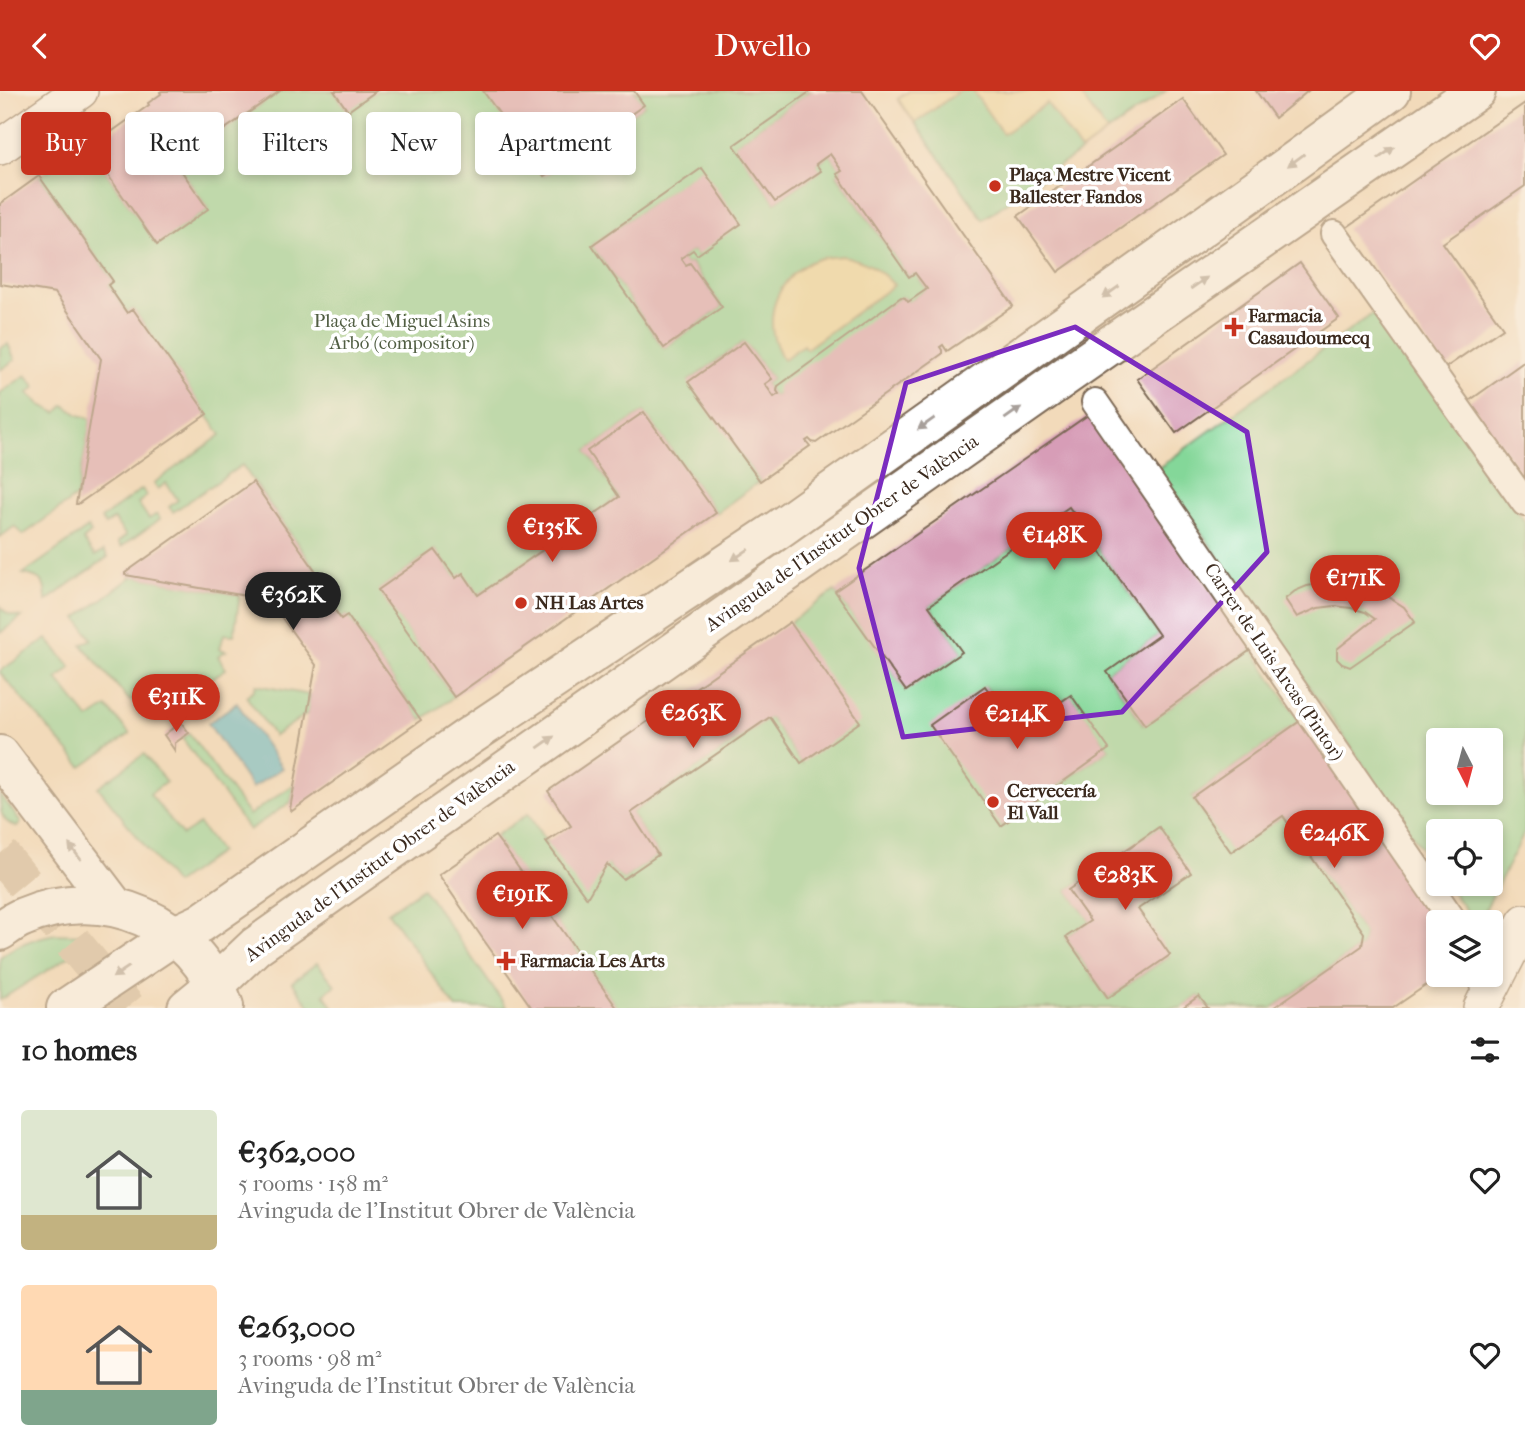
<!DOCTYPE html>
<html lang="en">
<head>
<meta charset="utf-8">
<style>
  :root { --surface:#fff; --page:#f6f6f6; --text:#222; --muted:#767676; --accent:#c8321e }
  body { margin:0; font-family:"IM FELL French Canon",serif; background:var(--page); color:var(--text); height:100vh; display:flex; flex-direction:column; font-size:26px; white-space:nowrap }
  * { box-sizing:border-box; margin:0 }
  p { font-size:23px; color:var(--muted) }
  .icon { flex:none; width:38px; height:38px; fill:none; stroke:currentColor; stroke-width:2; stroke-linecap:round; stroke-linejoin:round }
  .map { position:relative; height:917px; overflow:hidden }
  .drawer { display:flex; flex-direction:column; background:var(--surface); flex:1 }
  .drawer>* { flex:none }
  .guide { position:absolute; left:21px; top:21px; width:700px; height:63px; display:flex; gap:14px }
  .needle { width:46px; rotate:174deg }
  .buttons { position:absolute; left:1426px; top:637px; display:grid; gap:14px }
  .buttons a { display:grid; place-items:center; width:77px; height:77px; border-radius:7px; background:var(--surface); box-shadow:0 4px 10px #0003; font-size:35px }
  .price { position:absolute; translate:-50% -60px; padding:0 16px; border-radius:24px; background:var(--accent); color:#fff; font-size:23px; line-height:46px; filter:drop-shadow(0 2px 4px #0008) }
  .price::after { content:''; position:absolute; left:50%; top:42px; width:21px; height:16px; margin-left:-10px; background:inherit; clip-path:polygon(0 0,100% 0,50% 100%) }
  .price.on { background:#222; color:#fff }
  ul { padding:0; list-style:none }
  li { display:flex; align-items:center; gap:21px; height:175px; padding:0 21px }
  li span { display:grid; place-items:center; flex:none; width:196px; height:140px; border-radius:7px; color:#555 }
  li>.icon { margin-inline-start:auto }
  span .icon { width:84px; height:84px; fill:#fffc; stroke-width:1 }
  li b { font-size:30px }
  h2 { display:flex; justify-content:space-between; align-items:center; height:84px; padding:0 21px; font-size:30px }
  .chip { padding:0 24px; border-radius:7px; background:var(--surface); box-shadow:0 4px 10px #0003; font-size:24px; line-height:63px }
  .chip.on { background:var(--accent); color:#fff }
  header { display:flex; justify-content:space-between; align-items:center; height:91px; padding:0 21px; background:var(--accent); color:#fff; font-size:32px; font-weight:600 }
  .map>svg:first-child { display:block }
</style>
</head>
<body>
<header><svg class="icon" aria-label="back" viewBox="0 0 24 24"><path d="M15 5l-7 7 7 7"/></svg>Dwello<svg class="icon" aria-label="heart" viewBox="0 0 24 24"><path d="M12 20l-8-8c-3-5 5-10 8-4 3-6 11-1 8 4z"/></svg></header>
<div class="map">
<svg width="1525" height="917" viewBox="0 0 1525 917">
  <rect width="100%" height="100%" fill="#fff"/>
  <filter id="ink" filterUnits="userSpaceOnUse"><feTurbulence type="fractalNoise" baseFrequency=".0143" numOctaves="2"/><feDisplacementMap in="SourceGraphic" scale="14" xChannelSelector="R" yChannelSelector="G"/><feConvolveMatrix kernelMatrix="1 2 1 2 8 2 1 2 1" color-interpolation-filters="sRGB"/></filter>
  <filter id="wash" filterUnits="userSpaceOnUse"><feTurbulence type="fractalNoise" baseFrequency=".00686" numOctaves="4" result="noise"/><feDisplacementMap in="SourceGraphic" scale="28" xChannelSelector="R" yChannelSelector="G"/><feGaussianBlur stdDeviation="1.57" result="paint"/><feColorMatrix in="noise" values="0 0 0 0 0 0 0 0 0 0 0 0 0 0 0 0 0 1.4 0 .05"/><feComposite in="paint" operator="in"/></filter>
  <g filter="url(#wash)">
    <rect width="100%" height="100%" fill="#f2daba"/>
    <g fill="#84d799" stroke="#60805c" stroke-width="2" fill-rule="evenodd">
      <path d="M 280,0 L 334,0 L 348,19 L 376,0 L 484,0 L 544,85 L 644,14 L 634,0 L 811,0 L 735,54 L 775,111 L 820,80 L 816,73 L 830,63 L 842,80 L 837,84 L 909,186 L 915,182 L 927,198 L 908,211 L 905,207 L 901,206 L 774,306 L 765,293 L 772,288 L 744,251 L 689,290 L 760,390 L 716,422 L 644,321 L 587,360 L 619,406 L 478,504 L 463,483 L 456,487 L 435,459 L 379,499 L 454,606 L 421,629 L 347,524 L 341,528 L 322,500 L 327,495 L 242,374 L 173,421 L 169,416 L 178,409 L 166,392 L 158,398 L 154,392 L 221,344 L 133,218 L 127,222 L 108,194 L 113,190 L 39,85 L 89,57 L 157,153 L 208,118 L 176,72 ZM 702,78 L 697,164 L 693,159 L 681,167 L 686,174 L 691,172 L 722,216 L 664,257 L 592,154 Z"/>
      <path d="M 959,0 L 973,0 L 1003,42 L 1047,12 L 1081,60 L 983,128 L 915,32 Z"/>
      <path d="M 1078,0 L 1166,0 L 1107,41 Z"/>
      <path d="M 1378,219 L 1525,431 L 1525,741 L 1479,831 L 1474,831 L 1447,793 L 1491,793 L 1491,740 L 1438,740 L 1438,781 L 1157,378 ZM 1438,649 L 1491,649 L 1491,702 L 1438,702 Z"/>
      <path d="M 8,253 L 15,269 L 0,279 L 0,257 Z"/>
      <path d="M 26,284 L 36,296 L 28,302 L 41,314 L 57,322 L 64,314 L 79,324 L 91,328 L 77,405 L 23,444 L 15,435 L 0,446 L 0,302 Z"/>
      <path d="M 142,398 L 147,405 L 138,412 L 149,428 L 157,423 L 160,428 L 121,456 L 118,451 L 126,445 L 114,428 L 105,434 L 101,428 Z"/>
      <path d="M 1069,416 L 1159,544 L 1107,581 L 1144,634 L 1252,558 L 1300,630 L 1192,706 L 1231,760 L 1283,725 L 1364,842 L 1362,855 L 1272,917 L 1208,917 L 1199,905 L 1182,917 L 617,917 L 495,745 L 528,723 L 546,751 L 607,773 L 623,788 L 658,764 L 631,722 L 770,626 L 801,672 L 790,531 L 835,500 L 906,599 L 962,561 L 929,515 ZM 985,595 L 1017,641 L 1071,605 L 1109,658 L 1001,735 ZM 1158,737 L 1138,818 L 1169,865 L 1108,907 L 1066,846 L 1090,830 L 1068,799 Z"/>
      <path d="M 88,437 L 91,442 L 83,449 L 95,465 L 104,460 L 108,466 L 46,510 C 46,491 42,486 23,483 Z"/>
      <path d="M 133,485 L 240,504 L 234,544 L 224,543 L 220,558 L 226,560 L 218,565 L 226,578 L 170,615 L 163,605 L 149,614 L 129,609 L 82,554 L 92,548 L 77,527 Z"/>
      <path d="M 0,514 C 5,524 12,525 22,526 L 0,542 Z"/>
      <path d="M 47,548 L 71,576 L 57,588 L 89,628 L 107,616 L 130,643 L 82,676 L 0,582 L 0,580 Z"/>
      <path d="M 256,594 L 310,604 L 308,622 L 274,645 L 246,605 L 254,599 Z"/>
      <path d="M 189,642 L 249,724 L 295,693 L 291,711 L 249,739 L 182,647 Z"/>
      <path d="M 144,663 L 166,691 L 150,703 L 182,744 L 199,733 L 220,761 L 175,793 L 98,696 Z"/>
      <path d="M 0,703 L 21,731 L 17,736 C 0,731 0,719 0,703 Z"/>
      <path d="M 423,797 L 507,917 L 456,917 L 388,821 Z"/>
      <path d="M 55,843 L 88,844 L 93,847 L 92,851 L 0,909 L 0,866 C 17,853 34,847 55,843 Z"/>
      <path d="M 317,872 L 335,894 L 324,903 L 334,917 L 311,917 L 292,891 Z"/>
    </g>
    <g fill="#eeda9e" stroke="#94825e" stroke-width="2">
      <path d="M 909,0 L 959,0 L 915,32 L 898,8 Z"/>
      <path d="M 973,0 L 1078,0 L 1107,41 L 1081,60 L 1047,12 L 1003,43 Z"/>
      <path d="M 842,165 C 866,170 877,176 894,194 L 806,258 L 803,254 L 783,269 C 778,258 772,246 772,233 C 771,204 792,175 821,167 C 827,166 835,166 842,165 Z"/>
    </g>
    <path fill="#4fb6cd" stroke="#457076" stroke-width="2" d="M 237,612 L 282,677 L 252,697 L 208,632 Z"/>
    <g id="blocks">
      <g fill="#d79db7">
        <path d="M 162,0 L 280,0 L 176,72 L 208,118 L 157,154 L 89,57 L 149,14 L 148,12 L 161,3 L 160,1 Z"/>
        <path d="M 334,0 L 376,0 L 348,20 Z"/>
        <path d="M 483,0 L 634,0 L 644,14 L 544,85 Z"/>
        <path d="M 811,0 L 862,0 L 1013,215 L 947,260 L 943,254 L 940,256 L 942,259 L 942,263 L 816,352 L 812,351 L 809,348 L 806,350 L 810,355 L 760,390 L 688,291 L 744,251 L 772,288 L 765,293 L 774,306 L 779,303 L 777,300 L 778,295 L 901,206 L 905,207 L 908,211 L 927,198 L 915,182 L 909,186 L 837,83 L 842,80 L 830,63 L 816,73 L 821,80 L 775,111 L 734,54 Z"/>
        <path d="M 1256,0 L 1308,0 L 1275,27 Z"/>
        <path d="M 1183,8 L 1223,64 L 1058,181 L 1018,125 Z"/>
        <path d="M 1525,12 L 1525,95 L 1443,152 L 1503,237 L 1445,277 L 1346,137 Z"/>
        <path d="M 702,77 L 741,133 L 697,164 L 693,159 L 681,167 L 686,174 L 690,172 L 722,216 L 664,257 L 592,154 Z"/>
        <path d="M 39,85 L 113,190 L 108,194 L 127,222 L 133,218 L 207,323 L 78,413 L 76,413 L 101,268 L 55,202 L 0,193 L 0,113 Z"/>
        <path d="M 1300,172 L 1339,227 L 1176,342 L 1137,288 Z"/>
        <path d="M 1525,270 L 1525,388 L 1469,310 Z"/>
        <path d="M 644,321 L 716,422 L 454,606 L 378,499 L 435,459 L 456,487 L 463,482 L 478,504 L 619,406 L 587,360 Z"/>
        <path d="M 1088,324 L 1252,558 L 1145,634 L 1107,581 L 1159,544 L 1069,416 L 929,515 L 962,561 L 906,600 L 835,500 Z"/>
        <path d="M 253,391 L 327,496 L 322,500 L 341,528 L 347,524 L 421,629 L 292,720 L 290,718 L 316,574 L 269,509 L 125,484 L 125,482 Z"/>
        <path d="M 1332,491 L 1349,492 L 1381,501 L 1404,516 L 1415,531 L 1350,576 L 1342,573 L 1337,568 L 1337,558 L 1375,528 L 1365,521 L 1351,517 L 1335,515 L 1318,517 L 1297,526 L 1285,508 L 1295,500 L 1307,495 Z"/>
        <path d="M 790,531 L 860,631 L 801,672 L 770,626 L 631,722 L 658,764 L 623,788 L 607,773 L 587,807 L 546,751 L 571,735 L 548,700 Z"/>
        <path d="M 985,595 L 1017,641 L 1071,604 L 1109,658 L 1001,735 L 930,634 Z"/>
        <path d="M 163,604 L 170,615 L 152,628 L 141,612 L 149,614 Z"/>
        <path d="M 1300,630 L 1441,831 L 1438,831 L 1438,884 L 1441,884 L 1393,917 L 1273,917 L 1362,855 L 1364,842 L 1283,725 L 1231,761 L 1192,706 Z"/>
        <path d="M 181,631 L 189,642 L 175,652 L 175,660 L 164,644 Z"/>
        <path d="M 1159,736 L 1191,782 L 1138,818 L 1170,864 L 1108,907 L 1066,846 L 1090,830 L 1068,799 Z"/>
        <path d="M 495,745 L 508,762 L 617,917 L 532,917 L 483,848 L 439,784 Z"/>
        <path d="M 1199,905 L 1208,917 L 1182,917 Z"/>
      </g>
    </g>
  </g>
  <g filter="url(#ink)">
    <use href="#blocks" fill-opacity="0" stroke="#7b6855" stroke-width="2"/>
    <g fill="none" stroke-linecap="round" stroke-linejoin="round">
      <path stroke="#cdb79b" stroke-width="38" stroke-dasharray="38 19" stroke-linecap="butt" d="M 0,763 L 127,917"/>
      <defs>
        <g id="pedestrian">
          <path d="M 1334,143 L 1525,412"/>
          <path d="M 1095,311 L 1454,831"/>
        </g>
        <g id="minor">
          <path d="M 0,56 L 80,0"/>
          <path d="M 1481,917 L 1525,831"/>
        </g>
        <g id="primary">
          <path d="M 0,664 L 115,816"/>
          <path d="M 0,840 C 7,835 15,829 23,826 C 105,791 195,831 224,915"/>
          <path d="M 66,917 L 175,844 L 201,832 L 468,646 L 776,440 L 1267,90 L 1391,0"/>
          <path d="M 187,917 L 215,894 L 256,855 L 1067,284 L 1476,0"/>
        </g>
      </defs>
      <use href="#pedestrian" stroke="#7b6855" stroke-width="30"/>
      <use href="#minor" stroke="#7b6855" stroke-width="38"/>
      <use href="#primary" stroke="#7b6855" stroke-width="42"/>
      <use href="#pedestrian" stroke="#fff" stroke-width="26"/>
      <use href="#minor" stroke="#fff" stroke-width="35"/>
      <use href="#primary" stroke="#fff" stroke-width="38"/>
    </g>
    <defs><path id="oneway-solid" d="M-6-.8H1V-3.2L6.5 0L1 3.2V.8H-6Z" transform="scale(1.75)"/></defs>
    <g fill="#a79f9a">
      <use href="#oneway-solid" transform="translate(1386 62) rotate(-35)"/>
      <use href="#oneway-solid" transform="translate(1296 69) rotate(144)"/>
      <use href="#oneway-solid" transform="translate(1199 192) rotate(-35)"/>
      <use href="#oneway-solid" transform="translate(1111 201) rotate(145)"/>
      <use href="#oneway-solid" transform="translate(1013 322) rotate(-35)"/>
      <use href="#oneway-solid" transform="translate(926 333) rotate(145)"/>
      <use href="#oneway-solid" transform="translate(740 464) rotate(146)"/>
      <use href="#oneway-solid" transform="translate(546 651) rotate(-35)"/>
      <use href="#oneway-solid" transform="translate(75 761) rotate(-127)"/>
      <use href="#oneway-solid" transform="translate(121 881) rotate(146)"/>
    </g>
  </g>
  <path d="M0 0H1525V917H0ZM 1075,236 L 1247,341 L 1267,461 L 1122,621 L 903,646 L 859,477 L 906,292 Z" fill="#f2daba" fill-opacity=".55" fill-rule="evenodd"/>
  <path fill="none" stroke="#7b2cbf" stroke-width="5" stroke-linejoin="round" d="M 1075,236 L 1247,341 L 1267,461 L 1122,621 L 903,646 L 859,477 L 906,292 Z"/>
  <g fill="#c8321e" stroke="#fff" stroke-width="2.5">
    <circle cx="995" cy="95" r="7"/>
    <path d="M1230.5 225.5h7v7h7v7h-7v7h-7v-7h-7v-7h7z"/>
    <circle cx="521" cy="512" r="7"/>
    <circle cx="993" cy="711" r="7"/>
    <path d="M502.5 859.5h7v7h7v7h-7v7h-7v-7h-7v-7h7z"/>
  </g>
  <g text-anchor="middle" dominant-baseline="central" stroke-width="7" stroke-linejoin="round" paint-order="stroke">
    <g font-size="19" font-weight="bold" fill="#3b2a1e" stroke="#fff" text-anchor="start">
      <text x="1009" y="84">Plaça Mestre Vicent<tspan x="1009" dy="22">Ballester Fandos</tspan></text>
      <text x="1248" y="225">Farmacia<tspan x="1248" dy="22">Casaudoumecq</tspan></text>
      <text x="535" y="512">NH Las Artes</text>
      <text x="1007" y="700">Cervecería<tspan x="1007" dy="22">El Vall</tspan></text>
      <text x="520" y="870">Farmacia Les Arts</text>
    </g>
    <g font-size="19" fill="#515e43" stroke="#fff">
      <text x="402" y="230">Plaça de Miguel Asins<tspan x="402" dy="22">Arbó (compositor)</tspan></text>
    </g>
    <g font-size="19" fill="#3b2a1e" stroke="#fff">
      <text transform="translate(842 442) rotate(-35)">Avinguda de l'Institut Obrer de València</text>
      <text transform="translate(1274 571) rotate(56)">Carrer de Luis Arcas (Pintor)</text>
      <text transform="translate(380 770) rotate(-36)">Avinguda de l'Institut Obrer de València</text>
    </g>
  </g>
</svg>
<div class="buttons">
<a><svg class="needle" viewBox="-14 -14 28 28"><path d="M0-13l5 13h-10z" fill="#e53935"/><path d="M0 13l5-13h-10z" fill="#767676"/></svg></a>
<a><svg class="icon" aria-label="locate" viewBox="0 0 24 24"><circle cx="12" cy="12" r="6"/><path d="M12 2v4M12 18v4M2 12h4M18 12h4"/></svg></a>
<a><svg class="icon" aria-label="layers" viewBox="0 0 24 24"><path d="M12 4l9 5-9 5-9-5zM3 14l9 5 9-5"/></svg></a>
</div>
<b class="price" style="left:552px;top:473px">€135K</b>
<b class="price" style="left:1054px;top:481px">€148K</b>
<b class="price" style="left:1355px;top:524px">€171K</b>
<b class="price on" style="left:293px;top:541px">€362K</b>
<b class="price" style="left:176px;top:643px">€311K</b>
<b class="price" style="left:693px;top:659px">€263K</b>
<b class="price" style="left:1017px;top:660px">€214K</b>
<b class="price" style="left:1334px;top:779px">€246K</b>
<b class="price" style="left:1125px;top:821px">€283K</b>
<b class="price" style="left:522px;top:840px">€191K</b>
<div class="guide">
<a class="chip on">Buy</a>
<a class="chip">Rent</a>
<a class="chip">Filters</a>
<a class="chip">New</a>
<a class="chip">Apartment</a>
</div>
</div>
<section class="drawer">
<h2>10 homes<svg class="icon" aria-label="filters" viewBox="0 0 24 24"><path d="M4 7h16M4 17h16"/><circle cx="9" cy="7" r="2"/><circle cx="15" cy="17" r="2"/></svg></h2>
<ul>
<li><span style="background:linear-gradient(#dfe7d0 75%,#c2b280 0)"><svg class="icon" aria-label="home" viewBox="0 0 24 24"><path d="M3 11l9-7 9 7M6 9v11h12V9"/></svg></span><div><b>€362,000</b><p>5 rooms · 158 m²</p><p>Avinguda de l'Institut Obrer de València</p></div><svg class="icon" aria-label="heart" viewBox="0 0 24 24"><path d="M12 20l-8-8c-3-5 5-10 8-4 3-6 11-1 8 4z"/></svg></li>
<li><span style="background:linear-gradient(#ffd9b3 75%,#7fa58c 0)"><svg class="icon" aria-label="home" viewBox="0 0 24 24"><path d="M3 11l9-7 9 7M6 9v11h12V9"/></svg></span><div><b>€263,000</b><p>3 rooms · 98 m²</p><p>Avinguda de l'Institut Obrer de València</p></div><svg class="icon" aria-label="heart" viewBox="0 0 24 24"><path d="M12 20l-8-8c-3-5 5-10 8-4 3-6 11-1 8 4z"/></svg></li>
</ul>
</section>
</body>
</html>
